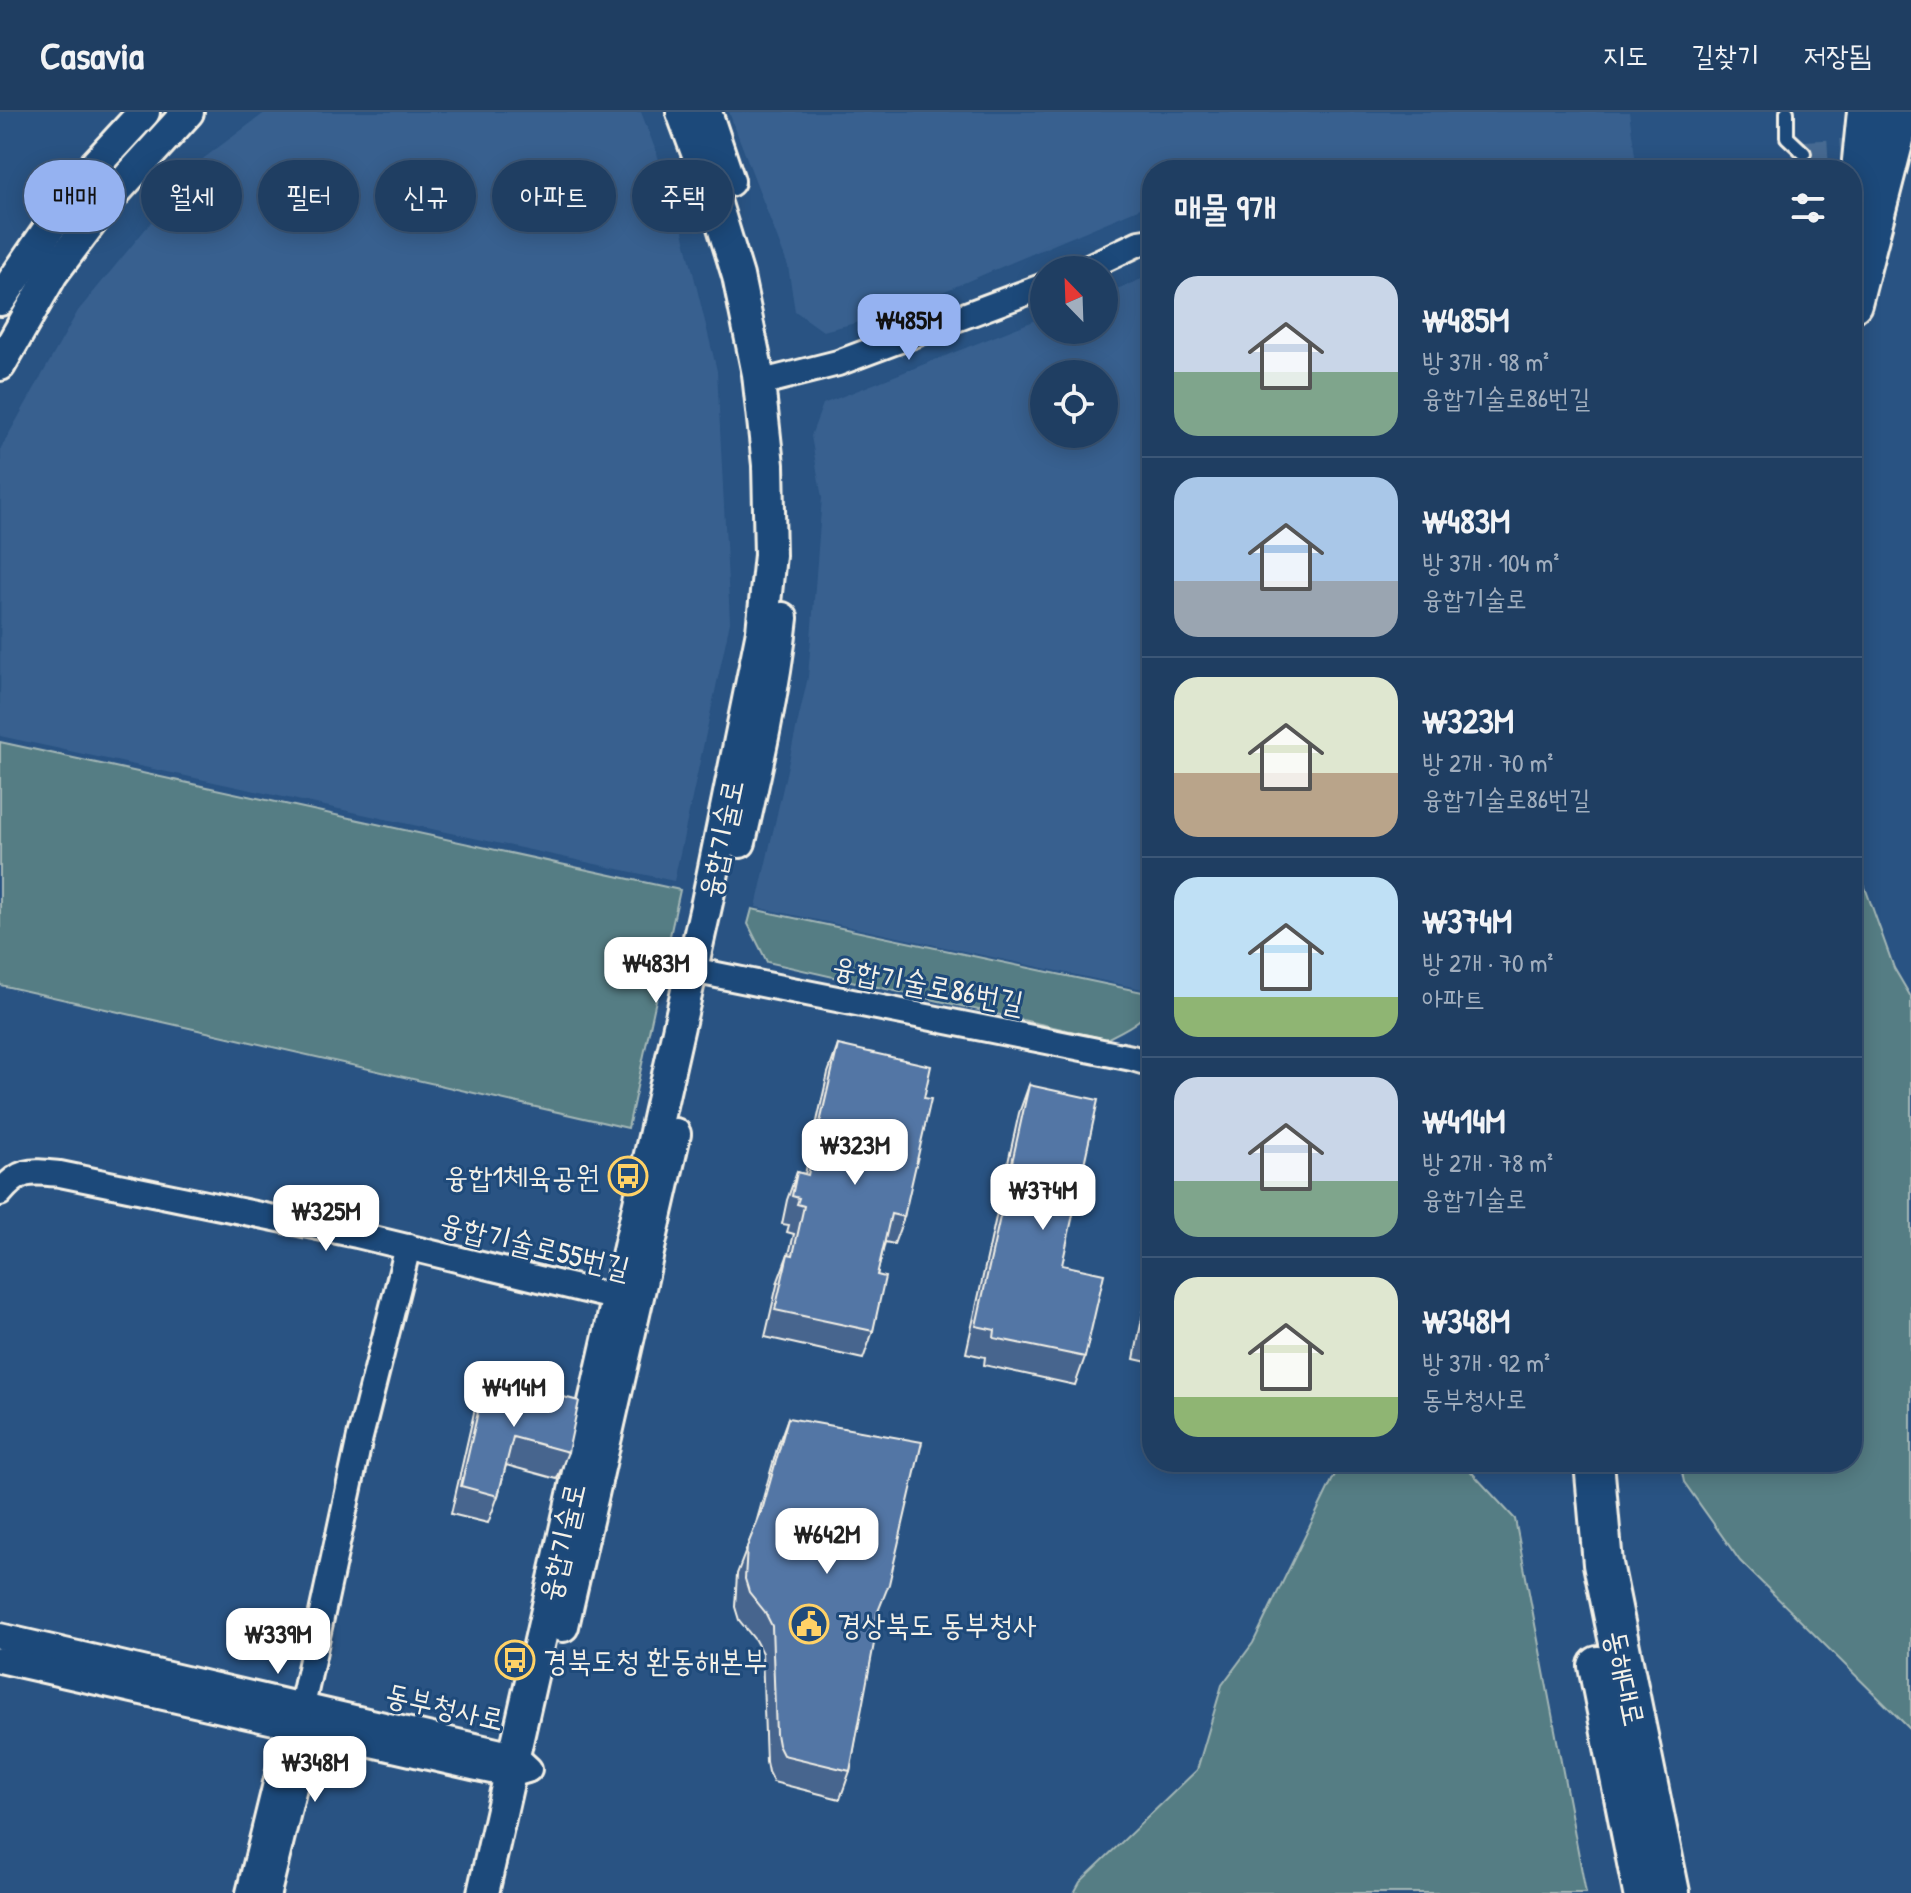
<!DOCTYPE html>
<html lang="ko">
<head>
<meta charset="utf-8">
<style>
  :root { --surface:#1f3e62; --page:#274568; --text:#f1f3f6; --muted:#a1aebe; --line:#3c5777; --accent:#95b2f1 }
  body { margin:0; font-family:"Patrick Hand","Poor Story",sans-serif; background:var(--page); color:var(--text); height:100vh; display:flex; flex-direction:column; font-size:30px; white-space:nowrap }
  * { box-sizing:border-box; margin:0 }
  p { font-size:26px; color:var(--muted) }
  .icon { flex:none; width:44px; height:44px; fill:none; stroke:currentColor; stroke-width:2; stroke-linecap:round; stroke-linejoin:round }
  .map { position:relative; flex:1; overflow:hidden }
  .panel { position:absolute; left:1142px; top:48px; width:720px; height:1312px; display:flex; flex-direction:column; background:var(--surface); border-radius:32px; box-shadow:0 4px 20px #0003,0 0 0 2px var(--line) }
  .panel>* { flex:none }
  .guide { position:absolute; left:24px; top:48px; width:760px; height:72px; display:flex; gap:16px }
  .needle { width:52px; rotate:337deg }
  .tools { position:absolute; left:1030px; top:144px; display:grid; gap:16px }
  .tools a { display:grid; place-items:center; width:88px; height:88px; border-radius:50%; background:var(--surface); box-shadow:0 4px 20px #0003,0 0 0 2px var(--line); font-size:40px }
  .price { position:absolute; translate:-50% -68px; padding:0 18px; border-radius:16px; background:#fff; color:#222; font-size:26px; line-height:52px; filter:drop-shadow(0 2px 4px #0008) }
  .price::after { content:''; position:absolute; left:50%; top:48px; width:24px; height:18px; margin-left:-12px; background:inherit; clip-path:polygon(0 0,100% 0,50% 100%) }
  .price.selected { background:var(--accent); color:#111 }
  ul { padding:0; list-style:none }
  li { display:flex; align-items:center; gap:24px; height:200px; padding:0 32px }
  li+li { border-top:2px solid var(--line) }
  li span { display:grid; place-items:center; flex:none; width:224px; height:160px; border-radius:24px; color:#555 }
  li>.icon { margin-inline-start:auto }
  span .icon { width:96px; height:96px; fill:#fffc; stroke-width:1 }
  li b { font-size:34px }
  h2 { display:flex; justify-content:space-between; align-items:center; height:96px; padding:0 32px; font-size:34px }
  .chip { padding:0 28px; border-radius:36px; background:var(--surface); box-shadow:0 4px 20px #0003,0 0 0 2px var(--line); font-size:28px; line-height:72px }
  .chip.selected { background:var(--accent); color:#111 }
  header { display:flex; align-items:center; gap:48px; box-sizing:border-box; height:112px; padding:0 40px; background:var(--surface); border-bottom:2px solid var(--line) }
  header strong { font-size:38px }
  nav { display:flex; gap:44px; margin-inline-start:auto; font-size:28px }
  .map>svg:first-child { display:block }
</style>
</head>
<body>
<header>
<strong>Casavia</strong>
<nav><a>지도</a><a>길찾기</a><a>저장됨</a></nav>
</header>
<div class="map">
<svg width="1911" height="1781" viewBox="0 0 1911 1781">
  <rect width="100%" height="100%" fill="#295383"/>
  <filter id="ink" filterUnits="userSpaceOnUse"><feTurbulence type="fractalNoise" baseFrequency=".0125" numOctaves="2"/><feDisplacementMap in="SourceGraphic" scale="16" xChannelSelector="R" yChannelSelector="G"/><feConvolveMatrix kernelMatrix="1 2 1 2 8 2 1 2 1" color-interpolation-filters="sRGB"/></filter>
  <g filter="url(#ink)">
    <g fill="#39618f" fill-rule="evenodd">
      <path d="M 266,0 L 641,0 L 677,95 L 717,259 L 730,510 L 674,769 L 0,624 L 1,336 L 78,199 L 204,46 Z"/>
      <path d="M 729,0 L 1629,0 L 1637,58 L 1152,58 L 1152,91 L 888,203 L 823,219 L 795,199 L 788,154 Z"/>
      <path d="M 1147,165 L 1152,166 L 1152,879 L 756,795 L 808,565 L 822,386 L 811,324 L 823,292 L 1044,205 L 1044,218 L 1104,218 L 1104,182 ZM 1104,262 L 1104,322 L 1044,322 L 1044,262 Z"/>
    </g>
    <g fill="#547d84" stroke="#a4b7b6" stroke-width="2">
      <path d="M 0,630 L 680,778 L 628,1016 L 0,873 Z"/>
      <path d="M 1852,739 L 1894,856 L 1911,885 L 1911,1618 L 1740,1449 L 1684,1370 L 1680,1350 L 1852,1350 Z"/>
      <path d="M 752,797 L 1152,882 C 1152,907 1126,917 1106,927 L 767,850 L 748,812 Z"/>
      <path d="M 1341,1350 L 1462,1350 L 1515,1407 L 1586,1781 L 1074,1781 L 1080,1770 L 1197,1658 L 1222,1573 L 1253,1531 Z"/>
    </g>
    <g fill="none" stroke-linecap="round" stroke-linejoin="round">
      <path stroke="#476b92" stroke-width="24" stroke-dasharray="24 12" stroke-linecap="butt" d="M 1804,41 L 1877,37"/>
      <defs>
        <path id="service" d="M 1787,0 L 1787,25 L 1804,41"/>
        <g id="minor">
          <path d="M 1082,158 L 1139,131 L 1152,129"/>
          <path d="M 759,271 L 838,251 L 1044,174"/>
          <path d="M 692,858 L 1132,946 L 1152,952"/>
          <path d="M 0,1081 C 20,1057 30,1059 60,1062 L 357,1123 L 635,1190"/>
          <path d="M 0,1524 L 514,1643 L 529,1657"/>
          <path d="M 0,1548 L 473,1655 L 510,1663 L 527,1658"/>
          <path d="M 249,1781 L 281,1651 L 302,1594 L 360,1325 L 408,1135"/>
          <path d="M 268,1781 L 301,1647 L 302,1616"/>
        </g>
        <g id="tertiary">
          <path d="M 706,0 L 729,69"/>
          <path d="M 0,188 L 85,64 L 144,0"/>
          <path d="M 0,253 L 52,162 L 107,89 L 188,0"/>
          <path d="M 740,730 C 757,655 774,581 782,506"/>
          <path d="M 563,1514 L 675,1022"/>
          <path d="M 483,1781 L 707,790 L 762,519 L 770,443 L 768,353 L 758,262 L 738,164 L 716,92 L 682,0"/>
        </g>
        <g id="primary">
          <path d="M 1860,68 L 1867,0"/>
          <path d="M 1852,191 L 1901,0"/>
          <path d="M 1594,1350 L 1603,1452 L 1670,1781"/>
          <path d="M 1598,1554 L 1643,1781"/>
        </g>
      </defs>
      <use href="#service" stroke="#f4f1e8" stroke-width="18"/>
      <use href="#minor" stroke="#f4f1e8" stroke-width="30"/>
      <use href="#tertiary" stroke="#f4f1e8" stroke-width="36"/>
      <use href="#primary" stroke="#f4f1e8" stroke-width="44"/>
      <use href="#service" stroke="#1f4a7a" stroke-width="12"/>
      <use href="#minor" stroke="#1f4a7a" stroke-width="24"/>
      <use href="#tertiary" stroke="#1f4a7a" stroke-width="30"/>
      <use href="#primary" stroke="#1f4a7a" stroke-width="38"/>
    </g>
    <g fill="#47658e" stroke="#f4f1e8" stroke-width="2">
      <path d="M 838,933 L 924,986 L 904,1105 L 894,1132 L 885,1130 L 877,1163 L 873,1219 L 863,1247 L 765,1225 L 778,1169 L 788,1142 L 789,1142 L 794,1122 L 787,1120 L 789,1113 L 782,1112 L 787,1088 L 797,1060 L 805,1062 L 828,961 Z"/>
      <path d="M 1029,973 L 1062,1153 L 1085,1245 L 1075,1273 L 984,1253 L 985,1245 L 966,1241 L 1019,1001 Z"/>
      <path d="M 1152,1157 L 1152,1251 L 1134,1247 Z"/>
      <path d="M 486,1265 L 568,1340 L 557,1367 L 506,1353 L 498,1384 L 488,1411 L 451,1402 L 476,1292 Z"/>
      <path d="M 788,1306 L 877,1504 L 850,1659 L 840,1687 L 773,1670 L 768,1660 L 766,1650 L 762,1541 L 755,1528 L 739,1508 L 735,1495 L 737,1462 L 755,1415 L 778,1333 Z"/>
    </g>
    <g fill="#5276a5" stroke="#f4f1e8" stroke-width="2">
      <path d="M 838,933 L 931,954 L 924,986 L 931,987 L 904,1105 L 891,1102 L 877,1163 L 885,1165 L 873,1219 L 775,1198 L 788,1142 L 793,1143 L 804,1094 L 797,1092 L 799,1086 L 792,1084 L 797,1060 L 808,1063 Z"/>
      <path d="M 1029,973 L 1098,988 L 1062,1153 L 1104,1162 L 1085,1245 L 994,1226 L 995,1218 L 976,1214 Z"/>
      <path d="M 1152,1179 L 1152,1221 L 1144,1220 Z"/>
      <path d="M 486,1265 L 579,1289 L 568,1340 L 513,1325 L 498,1384 L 461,1374 Z"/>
      <path d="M 788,1306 L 922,1330 L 889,1472 L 877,1502 L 876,1521 L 850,1659 L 783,1643 L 778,1633 L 776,1622 L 772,1514 L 765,1500 L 749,1480 L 745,1467 L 747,1435 L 763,1395 Z"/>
    </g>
  </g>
  <defs>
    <symbol id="bus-ring" viewBox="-11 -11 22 22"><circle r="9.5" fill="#1f4a7a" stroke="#ffd166" stroke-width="1.5"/><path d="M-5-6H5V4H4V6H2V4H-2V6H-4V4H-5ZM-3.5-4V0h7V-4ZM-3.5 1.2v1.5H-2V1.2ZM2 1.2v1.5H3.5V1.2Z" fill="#ffd166"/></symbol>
    <symbol id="civic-ring" viewBox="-11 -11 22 22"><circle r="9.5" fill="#1f4a7a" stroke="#ffd166" stroke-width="1.5"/><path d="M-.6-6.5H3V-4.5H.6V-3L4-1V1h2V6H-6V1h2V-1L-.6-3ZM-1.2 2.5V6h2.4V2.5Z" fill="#ffd166"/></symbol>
  </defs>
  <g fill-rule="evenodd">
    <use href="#bus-ring" x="606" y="1042" width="44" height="44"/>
    <use href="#civic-ring" x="787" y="1490" width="44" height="44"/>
    <use href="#bus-ring" x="493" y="1526" width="44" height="44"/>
  </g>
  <g text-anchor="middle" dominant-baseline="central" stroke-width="6" stroke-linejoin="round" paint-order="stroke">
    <g font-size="30" fill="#f4f1e8" stroke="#1f4a7a">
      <text transform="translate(720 727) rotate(-78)">융합기술로</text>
      <text transform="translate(928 872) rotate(11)">융합기술로86번길</text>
      <text transform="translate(535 1133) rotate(14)">융합기술로55번길</text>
      <text transform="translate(561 1430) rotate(-77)">융합기술로</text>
      <text transform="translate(1626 1566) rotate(78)">동해대로</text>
      <text transform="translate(445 1594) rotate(13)">동부청사로</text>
    </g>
    <g font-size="30" fill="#f4f1e8" stroke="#1f4a7a" text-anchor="start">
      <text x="600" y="1064" text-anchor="end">융합1체육공원</text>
      <text x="837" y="1512">경상북도 동부청사</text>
      <text x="543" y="1548">경북도청 환동해본부</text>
    </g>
  </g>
</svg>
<div class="tools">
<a><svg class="needle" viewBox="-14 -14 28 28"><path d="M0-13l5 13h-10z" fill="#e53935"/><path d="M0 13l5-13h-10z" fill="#a1aebe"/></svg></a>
<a><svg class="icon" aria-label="locate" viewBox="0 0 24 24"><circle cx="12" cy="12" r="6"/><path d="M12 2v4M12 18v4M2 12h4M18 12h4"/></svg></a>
</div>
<b class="price selected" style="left:909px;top:250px">₩485M</b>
<b class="price" style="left:656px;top:893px">₩483M</b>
<b class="price" style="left:855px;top:1075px">₩323M</b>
<b class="price" style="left:1043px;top:1120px">₩374M</b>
<b class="price" style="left:326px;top:1141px">₩325M</b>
<b class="price" style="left:514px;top:1317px">₩414M</b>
<b class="price" style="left:827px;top:1464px">₩642M</b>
<b class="price" style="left:278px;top:1564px">₩339M</b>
<b class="price" style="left:315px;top:1692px">₩348M</b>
<div class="guide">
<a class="chip selected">매매</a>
<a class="chip">월세</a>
<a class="chip">필터</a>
<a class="chip">신규</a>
<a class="chip">아파트</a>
<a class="chip">주택</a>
</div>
<section class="panel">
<h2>매물 9개<svg class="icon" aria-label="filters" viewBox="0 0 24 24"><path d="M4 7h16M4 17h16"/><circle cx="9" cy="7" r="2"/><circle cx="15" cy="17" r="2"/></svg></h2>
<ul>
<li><span style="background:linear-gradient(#c9d6e8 60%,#7fa58c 0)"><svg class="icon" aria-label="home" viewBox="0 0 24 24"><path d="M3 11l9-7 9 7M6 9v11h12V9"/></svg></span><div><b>₩485M</b><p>방 3개 · 98 m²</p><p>융합기술로86번길</p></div></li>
<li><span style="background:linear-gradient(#a9c7e8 65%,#9aa5b1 0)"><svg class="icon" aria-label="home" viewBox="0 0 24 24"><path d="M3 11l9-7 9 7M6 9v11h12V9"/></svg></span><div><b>₩483M</b><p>방 3개 · 104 m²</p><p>융합기술로</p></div></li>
<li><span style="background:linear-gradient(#dfe7d0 60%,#b9a48a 0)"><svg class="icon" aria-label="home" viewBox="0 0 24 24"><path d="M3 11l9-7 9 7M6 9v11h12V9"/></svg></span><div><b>₩323M</b><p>방 2개 · 70 m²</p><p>융합기술로86번길</p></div></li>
<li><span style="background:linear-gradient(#bfe0f5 75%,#8fb573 0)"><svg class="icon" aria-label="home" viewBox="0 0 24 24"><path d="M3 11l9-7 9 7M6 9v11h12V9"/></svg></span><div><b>₩374M</b><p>방 2개 · 70 m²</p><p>아파트</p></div></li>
<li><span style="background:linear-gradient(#c9d6e8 65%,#7fa58c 0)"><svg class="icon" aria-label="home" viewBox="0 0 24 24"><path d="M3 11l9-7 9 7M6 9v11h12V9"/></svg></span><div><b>₩414M</b><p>방 2개 · 78 m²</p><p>융합기술로</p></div></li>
<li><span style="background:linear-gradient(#dfe7d0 75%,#8fb573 0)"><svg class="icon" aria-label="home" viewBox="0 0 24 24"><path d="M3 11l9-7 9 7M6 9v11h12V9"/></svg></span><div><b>₩348M</b><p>방 3개 · 92 m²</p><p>동부청사로</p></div></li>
</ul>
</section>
</div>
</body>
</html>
